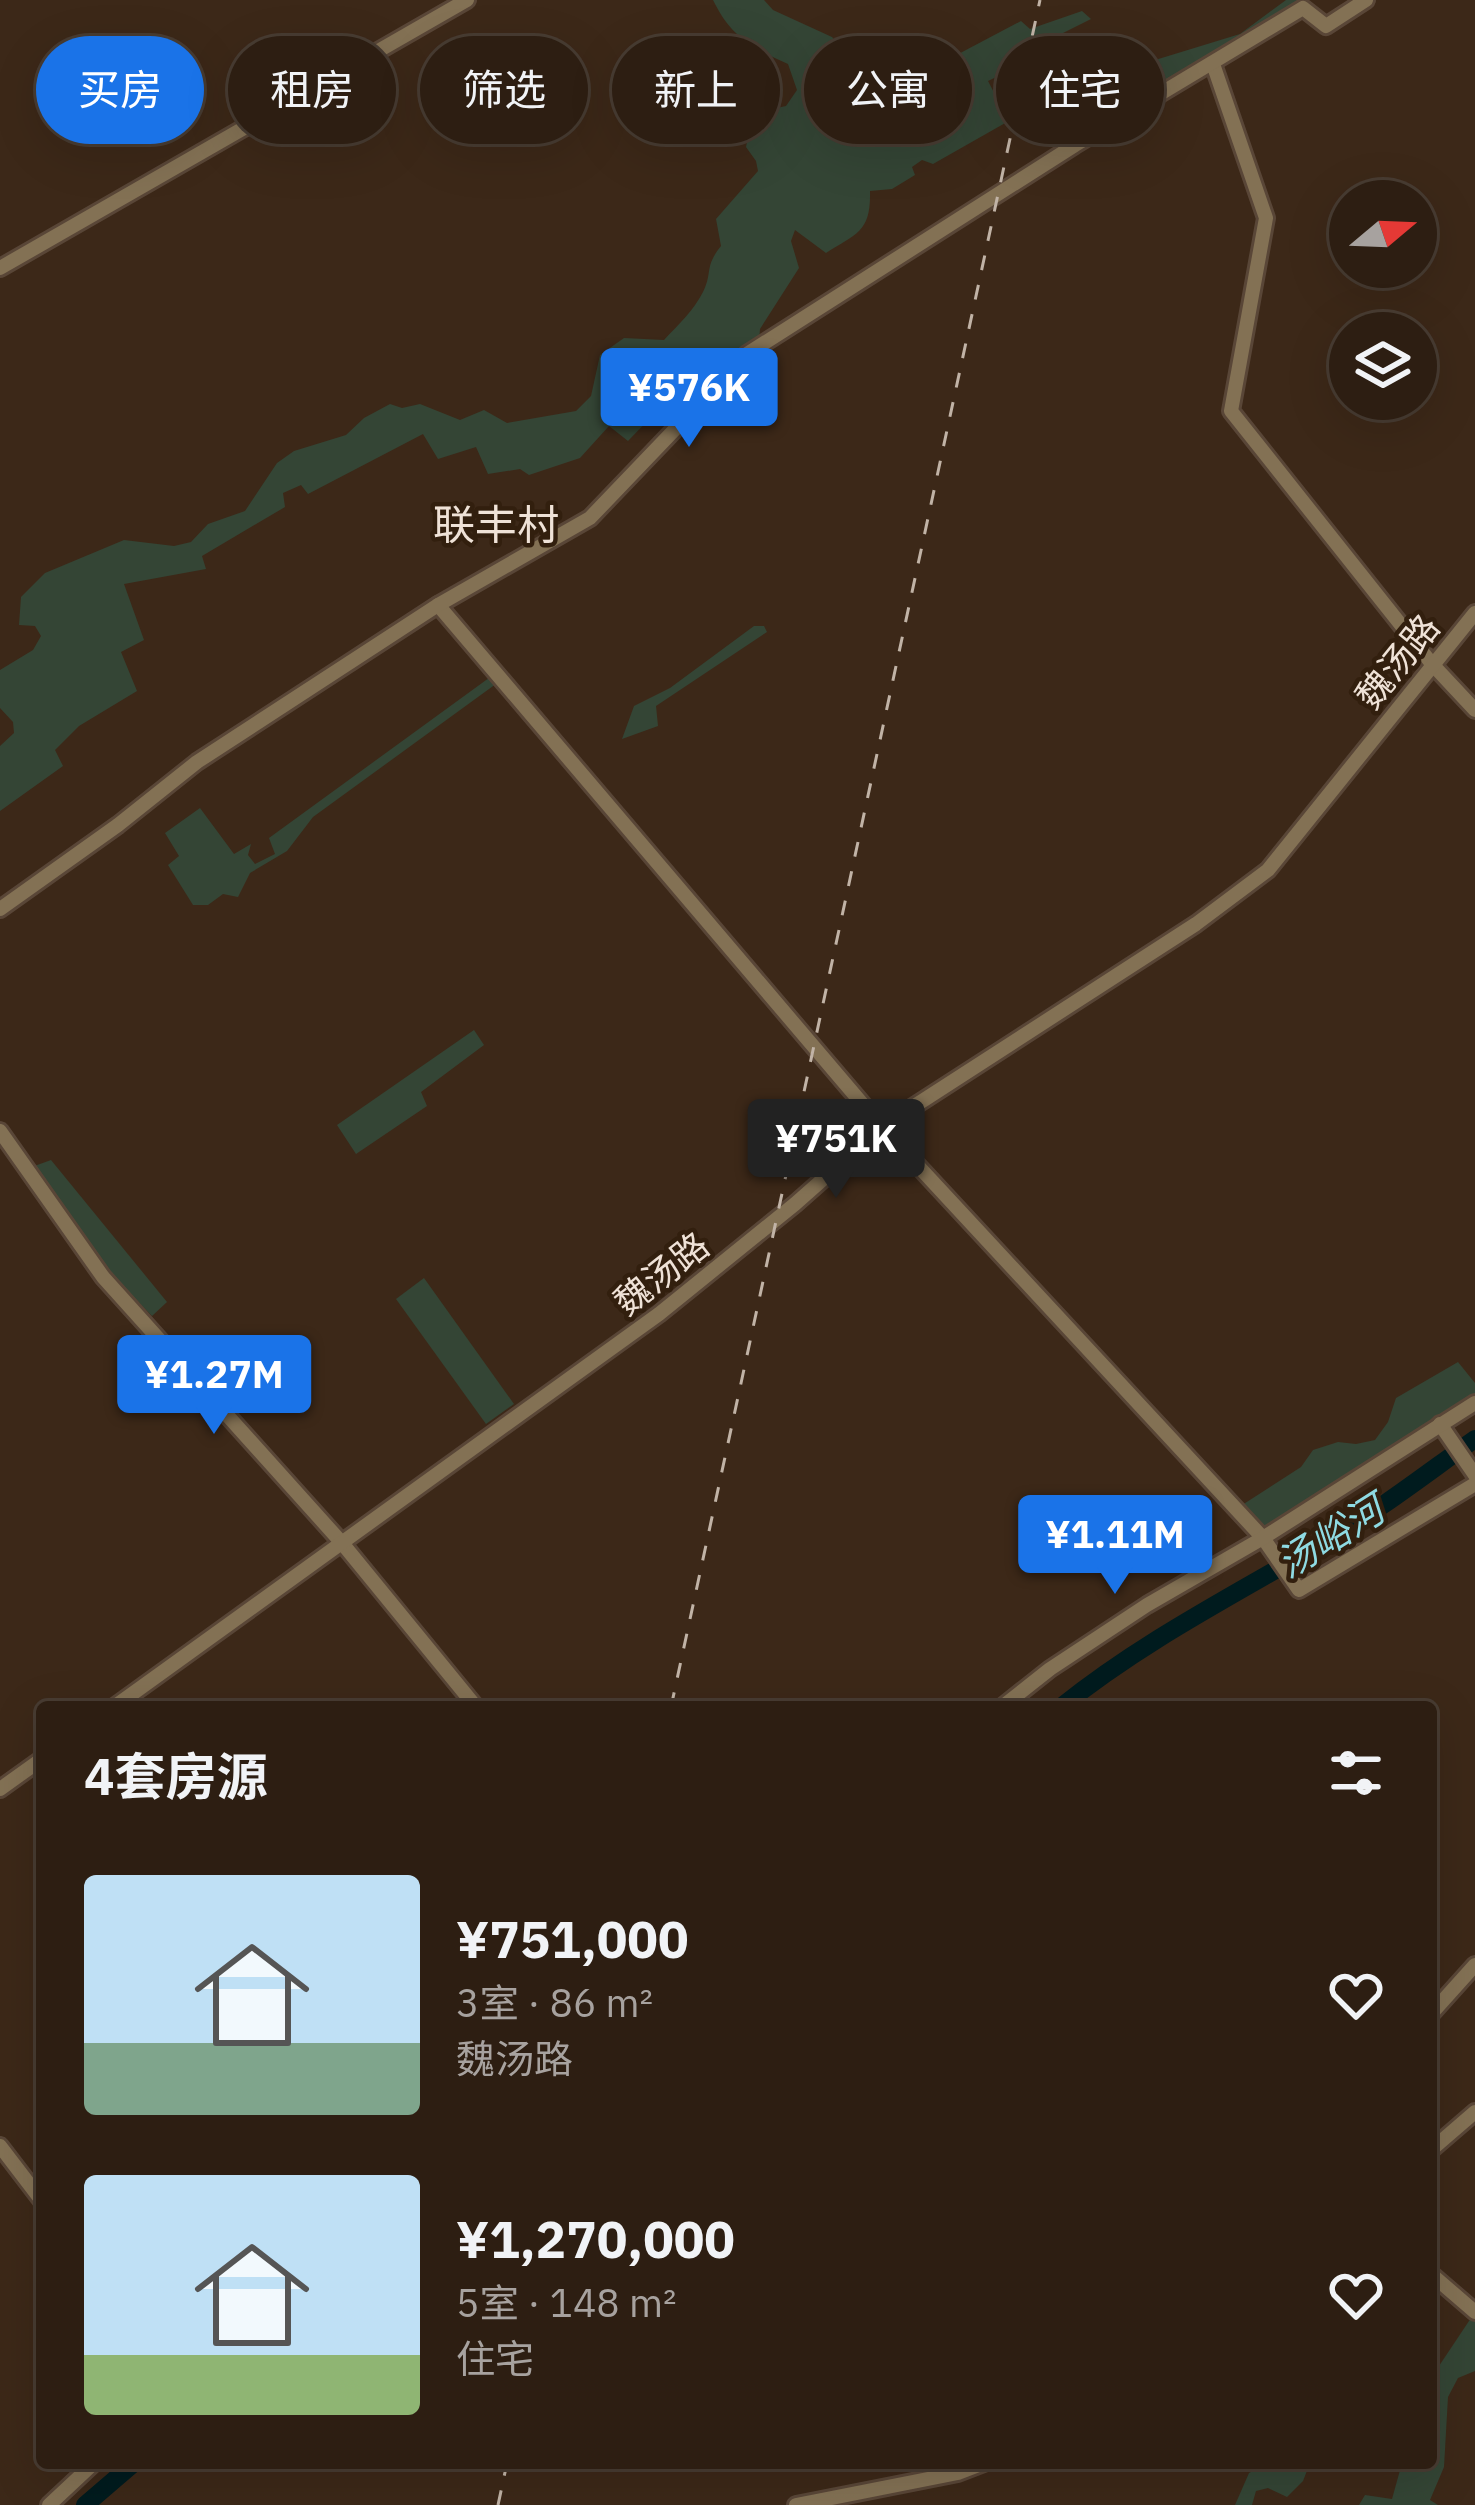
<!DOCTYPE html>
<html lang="zh">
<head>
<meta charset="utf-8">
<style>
  :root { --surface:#2d1e12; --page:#35271b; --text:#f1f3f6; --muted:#a7a29f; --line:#483c32; --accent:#1a73e8 }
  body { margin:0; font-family:"IBM Plex Sans","Noto Sans SC",sans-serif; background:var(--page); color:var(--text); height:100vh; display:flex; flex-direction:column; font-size:45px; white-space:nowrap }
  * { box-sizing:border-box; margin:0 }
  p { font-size:39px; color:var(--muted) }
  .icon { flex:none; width:66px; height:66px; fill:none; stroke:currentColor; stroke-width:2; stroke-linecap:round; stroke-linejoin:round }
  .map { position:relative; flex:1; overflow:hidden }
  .sheet { position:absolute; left:36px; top:1701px; width:1401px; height:768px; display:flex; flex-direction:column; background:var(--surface); border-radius:12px; box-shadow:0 12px 48px #0002,0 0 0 3px var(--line) }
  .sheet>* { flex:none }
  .hud { position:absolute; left:36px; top:36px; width:1404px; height:108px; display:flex; gap:24px }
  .needle { width:78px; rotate:71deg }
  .controls { position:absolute; left:1329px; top:180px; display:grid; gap:24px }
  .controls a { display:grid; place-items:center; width:108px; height:108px; border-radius:50%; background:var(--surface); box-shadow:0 12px 48px #0002,0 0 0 3px var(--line); font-size:60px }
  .price { position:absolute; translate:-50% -102px; padding:0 27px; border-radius:12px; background:var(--accent); color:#fff; font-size:39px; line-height:78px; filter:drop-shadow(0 3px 6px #0008) }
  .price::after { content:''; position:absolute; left:50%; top:72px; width:36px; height:27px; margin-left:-18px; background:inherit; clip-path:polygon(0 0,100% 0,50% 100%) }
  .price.on { background:#222; color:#fff }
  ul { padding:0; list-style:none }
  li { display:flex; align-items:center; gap:36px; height:300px; padding:0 48px }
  li span { display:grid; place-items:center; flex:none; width:336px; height:240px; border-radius:12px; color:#555 }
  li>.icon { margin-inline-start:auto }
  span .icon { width:144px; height:144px; fill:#fffc; stroke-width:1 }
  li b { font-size:51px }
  h2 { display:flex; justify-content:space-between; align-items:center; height:144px; padding:0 48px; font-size:51px }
  .pill { padding:0 42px; border-radius:54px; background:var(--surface); box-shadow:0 12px 48px #0002,0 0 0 3px var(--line); font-size:42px; line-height:108px }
  .pill.on { background:var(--accent); color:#fff }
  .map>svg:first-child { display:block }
</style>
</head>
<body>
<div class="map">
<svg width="1475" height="2505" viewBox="0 0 1475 2505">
  <rect width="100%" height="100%" fill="#3c2818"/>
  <g fill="#344535">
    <path d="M 713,0 L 764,0 L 773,10 L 832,37 L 854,63 L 913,78 L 1021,21 L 1030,29 L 1082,11 L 1091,19 L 1055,37 L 1048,52 L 988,81 L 1002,108 L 1043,92 L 1042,102 L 933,164 L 922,160 L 912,167 L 915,175 L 892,189 L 870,191 C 871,232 857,233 826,253 L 795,230 L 791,241 L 799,268 L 760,329 L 759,342 L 683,418 L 671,409 L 656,412 L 628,441 L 609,426 L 580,458 L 529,475 L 520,469 L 488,474 L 476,447 L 438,459 L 423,434 L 308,494 L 301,485 L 283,493 L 285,507 L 202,556 L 206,569 L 124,584 L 144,640 L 121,652 L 137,691 L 79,726 L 55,750 L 63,766 L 0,811 L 0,746 L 14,733 L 13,722 L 0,708 L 0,670 L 33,650 L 41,636 L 35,626 L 19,625 L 21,597 L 45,573 L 124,540 L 174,546 L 191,542 L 208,524 L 245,511 L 277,463 L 294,451 L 346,435 L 364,418 L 390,404 L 402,408 L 420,404 L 460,420 L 484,410 L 507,423 L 576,411 L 591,396 L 600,355 L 624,338 L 664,340 C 678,325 694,310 703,292 C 713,272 704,267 721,246 L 716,219 L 758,171 L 756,161 L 746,147 L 751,123 L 759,112 L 786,106 L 797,90 L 788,64 C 751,47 731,37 713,0 Z"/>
    <path d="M 1286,0 L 1305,0 L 1264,32 L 1105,124 L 1080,83 L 1240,34 Z"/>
    <path d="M 754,626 L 764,626 L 767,632 L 656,706 L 658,726 L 622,739 L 634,706 L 670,688 Z"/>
    <path d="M 493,675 L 500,681 L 313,817 L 287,851 L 250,873 L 238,897 L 223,894 L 208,905 L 193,905 L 168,865 L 179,856 L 165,833 L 200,808 L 234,854 L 251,844 L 248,855 L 255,864 L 275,854 L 269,838 Z"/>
    <path d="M 474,1030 L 484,1045 L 421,1092 L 427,1106 L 356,1154 L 337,1125 Z"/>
    <path d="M 51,1160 L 167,1302 L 152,1316 L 87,1249 L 29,1168 Z"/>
    <path d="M 424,1278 L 514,1404 L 486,1424 L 396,1299 Z"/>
    <path d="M 1458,1362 L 1475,1383 L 1475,1400 L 1267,1528 L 1239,1507 L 1301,1467 L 1313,1450 L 1338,1442 L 1356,1444 L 1375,1440 L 1388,1422 L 1396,1398 Z"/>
    <path d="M 1475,2312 L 1475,2371 L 1458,2378 L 1448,2397 L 1444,2467 L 1430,2500 L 1438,2505 L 1359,2505 L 1365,2495 L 1392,2499 L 1402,2463 L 1431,2463 L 1431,2378 Z"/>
    <path d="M 1269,2463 L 1310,2463 L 1303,2481 L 1287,2497 L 1268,2488 L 1256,2491 L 1252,2505 L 1235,2505 L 1249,2473 Z"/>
  </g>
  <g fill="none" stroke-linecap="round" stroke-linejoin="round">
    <g stroke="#001b1e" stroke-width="18">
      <path d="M 1061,1707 C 1144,1640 1238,1593 1329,1539 C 1380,1510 1427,1473 1475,1439"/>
      <path d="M 85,2505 L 134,2463"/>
    </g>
    <defs>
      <g id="minor">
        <path d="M 1213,64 L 1266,218 L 1231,411 L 1432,664 L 1475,710"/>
        <path d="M 0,268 L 467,0"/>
        <path d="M 438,605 L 882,1127 L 1263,1538 L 1299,1590 L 1475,1484"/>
        <path d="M 0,909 L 118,825 L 197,762 L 438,605 L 590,518 L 747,354 L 1075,145 L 1303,8 L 1326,26 L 1366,0"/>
        <path d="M 0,1131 L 103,1277 L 342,1543 L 476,1707"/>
        <path d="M 1440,1424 L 1475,1475"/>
        <path d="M 114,1707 L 659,1314 L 795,1204 L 882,1127 L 1196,924 L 1268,870 L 1475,613"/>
        <path d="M 1002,1707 L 1050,1669 L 1147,1605 L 1263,1538 L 1475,1403"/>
        <path d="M 0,1789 L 42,1759"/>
        <path d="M 1431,2014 L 1475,1965"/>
        <path d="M 0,2146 L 42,2201"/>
        <path d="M 1431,2150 L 1475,2112"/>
        <path d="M 1431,2274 L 1475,2312"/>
        <path d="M 49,2505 L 94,2463"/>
        <path d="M 796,2505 L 958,2473 L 984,2463"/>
      </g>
    </defs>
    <use href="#minor" stroke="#594637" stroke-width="20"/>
    <use href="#minor" stroke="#837154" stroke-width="14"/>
    <g stroke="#c1b3a6" stroke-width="3" stroke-dasharray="15 15" stroke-linecap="butt">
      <path d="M 671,1707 L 1040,0"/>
      <path d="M 498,2505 L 507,2463"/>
    </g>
  </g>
  <g text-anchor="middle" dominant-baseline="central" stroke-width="9" stroke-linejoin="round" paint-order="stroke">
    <g font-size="36" fill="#efe2d7" stroke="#321f0e">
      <text transform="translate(1397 661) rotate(-51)">魏汤路</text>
      <text transform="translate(661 1273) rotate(-38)">魏汤路</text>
    </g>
    <g font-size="39" font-style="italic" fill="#8edae2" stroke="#321f0e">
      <text transform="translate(1330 1536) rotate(-32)">汤峪河</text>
    </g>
    <g font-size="42" fill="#efe2d7" stroke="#321f0e">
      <text x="496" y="524">联丰村</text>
    </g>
  </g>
</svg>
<div class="controls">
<a><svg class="needle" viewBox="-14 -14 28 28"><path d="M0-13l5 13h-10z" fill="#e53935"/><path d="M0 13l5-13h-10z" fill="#a7a29f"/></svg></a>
<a><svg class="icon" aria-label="layers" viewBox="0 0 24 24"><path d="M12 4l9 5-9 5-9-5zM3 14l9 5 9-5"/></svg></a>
</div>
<b class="price" style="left:689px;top:450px">¥576K</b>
<b class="price on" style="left:836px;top:1201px">¥751K</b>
<b class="price" style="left:214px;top:1437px">¥1.27M</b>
<b class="price" style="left:1115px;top:1597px">¥1.11M</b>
<div class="hud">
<a class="pill on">买房</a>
<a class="pill">租房</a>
<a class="pill">筛选</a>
<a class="pill">新上</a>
<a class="pill">公寓</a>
<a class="pill">住宅</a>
</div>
<section class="sheet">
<h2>4套房源<svg class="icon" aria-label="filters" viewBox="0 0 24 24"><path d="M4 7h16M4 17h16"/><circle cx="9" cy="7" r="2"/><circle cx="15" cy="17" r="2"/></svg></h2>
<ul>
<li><span style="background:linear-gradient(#bfe0f5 70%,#7fa58c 0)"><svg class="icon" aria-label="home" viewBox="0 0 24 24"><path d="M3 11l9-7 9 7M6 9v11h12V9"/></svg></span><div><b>¥751,000</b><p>3室 · 86 m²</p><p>魏汤路</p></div><svg class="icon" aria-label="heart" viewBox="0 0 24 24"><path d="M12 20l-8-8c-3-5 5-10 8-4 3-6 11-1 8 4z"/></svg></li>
<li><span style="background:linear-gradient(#bfe0f5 75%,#8fb573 0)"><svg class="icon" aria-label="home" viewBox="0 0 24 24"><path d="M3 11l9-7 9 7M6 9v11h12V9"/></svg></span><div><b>¥1,270,000</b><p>5室 · 148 m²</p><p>住宅</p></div><svg class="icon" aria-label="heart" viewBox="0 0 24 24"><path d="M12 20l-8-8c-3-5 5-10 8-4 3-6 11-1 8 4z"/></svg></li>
</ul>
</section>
</div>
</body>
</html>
